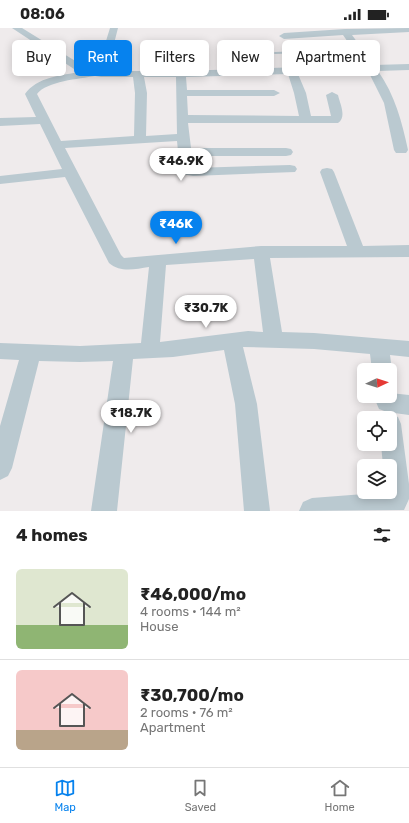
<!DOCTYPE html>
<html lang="en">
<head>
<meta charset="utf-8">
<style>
  :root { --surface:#fff; --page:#f6f6f6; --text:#222; --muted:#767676; --line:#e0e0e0; --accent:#0682ee }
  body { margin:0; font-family:Rubik,sans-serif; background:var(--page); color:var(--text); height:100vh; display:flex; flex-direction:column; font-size:15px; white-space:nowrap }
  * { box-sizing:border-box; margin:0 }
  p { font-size:13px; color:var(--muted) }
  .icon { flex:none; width:22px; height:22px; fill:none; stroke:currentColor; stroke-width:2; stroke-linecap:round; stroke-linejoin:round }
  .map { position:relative; height:483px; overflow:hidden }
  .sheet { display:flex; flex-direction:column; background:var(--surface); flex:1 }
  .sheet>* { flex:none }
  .hud { position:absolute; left:12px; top:12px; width:385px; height:36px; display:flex; gap:8px }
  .needle { width:26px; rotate:86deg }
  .buttons { position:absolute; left:357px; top:335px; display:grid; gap:8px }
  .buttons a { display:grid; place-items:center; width:40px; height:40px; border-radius:6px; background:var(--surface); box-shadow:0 2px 10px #0003; font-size:20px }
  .price { position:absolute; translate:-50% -34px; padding:0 9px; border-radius:14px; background:#fff; color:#222; font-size:13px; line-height:26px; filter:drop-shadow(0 1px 2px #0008) }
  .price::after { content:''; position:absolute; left:50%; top:24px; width:12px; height:9px; margin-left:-6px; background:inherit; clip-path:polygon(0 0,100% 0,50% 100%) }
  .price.current { background:var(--accent); color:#fff }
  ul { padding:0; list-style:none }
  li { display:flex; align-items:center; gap:12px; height:100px; padding:0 16px }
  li+li { border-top:1px solid var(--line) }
  li span { display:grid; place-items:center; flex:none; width:112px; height:80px; border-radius:6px; color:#555 }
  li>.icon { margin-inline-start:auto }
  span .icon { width:48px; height:48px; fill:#fffc; stroke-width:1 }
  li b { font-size:17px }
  h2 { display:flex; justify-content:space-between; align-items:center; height:48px; padding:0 16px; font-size:17px }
  .tag { padding:0 14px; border-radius:6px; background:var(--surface); box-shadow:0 2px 10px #0003; font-size:14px; line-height:36px }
  .tag.current { background:var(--accent); color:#fff }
  .status { display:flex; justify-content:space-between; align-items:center; height:28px; padding:0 20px; background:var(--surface); direction:ltr }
  .status svg { height:11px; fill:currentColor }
  .menu { display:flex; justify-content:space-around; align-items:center; height:56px; border-top:1px solid var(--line); background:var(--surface); font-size:11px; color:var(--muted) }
  .menu a { display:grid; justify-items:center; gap:2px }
  .menu .current { color:var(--accent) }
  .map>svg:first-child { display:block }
</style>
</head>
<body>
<div class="status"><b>08:06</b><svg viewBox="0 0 49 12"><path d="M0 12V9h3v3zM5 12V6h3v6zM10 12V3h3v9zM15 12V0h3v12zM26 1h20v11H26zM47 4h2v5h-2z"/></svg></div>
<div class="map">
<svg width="409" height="483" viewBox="0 0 409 483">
  <rect width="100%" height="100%" fill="#efebec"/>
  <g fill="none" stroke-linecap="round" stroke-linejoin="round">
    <path fill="#bac9d0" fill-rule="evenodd" d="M 358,21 L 360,21 L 360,23 L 275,26 L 273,25 L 275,24 Z"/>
    <g fill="#bac9d0" fill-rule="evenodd">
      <path d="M 12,0 L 22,0 L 85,39 L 97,42 L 110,0 L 118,0 L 107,43 L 181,43 L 364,37 L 343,7 L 284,11 L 279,8 L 284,5 L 345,1 L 409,0 L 409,4 L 352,7 L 374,37 L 409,36 L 409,42 L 378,43 C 395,67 402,94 408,122 L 406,125 L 396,125 L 394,122 L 384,75 L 368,43 L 298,46 L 306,65 L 311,88 L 331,88 L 326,67 L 332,64 L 338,67 C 340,76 347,89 338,95 L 188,95 L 191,120 L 286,120 L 291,121 L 293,124 L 291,127 L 286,128 L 192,128 L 193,140 L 290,137 L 295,138 L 297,141 L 295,144 L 193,148 L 182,146 L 180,143 L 177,113 L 65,120 L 121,227 L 124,230 L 261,218 L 347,218 L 320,144 L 322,141 L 327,140 L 332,141 L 334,144 L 363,218 L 409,217 L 409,229 L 270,230 L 282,304 L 314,305 L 409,313 L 409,329 L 390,327 L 392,342 L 390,346 L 390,342 L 372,342 L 370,326 L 314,321 L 243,319 L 257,376 L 270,483 L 244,483 L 235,376 L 224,322 L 173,329 L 133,331 L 117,483 L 91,483 L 113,333 L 80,334 L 39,333 L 12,440 L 8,448 L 0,452 L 0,398 L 19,332 L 0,331 L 0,315 L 80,318 L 141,315 L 149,239 C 135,241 121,245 109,235 L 65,149 L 0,156 L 0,148 L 62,141 L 40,96 L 0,98 L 0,90 L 36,89 L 25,66 C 37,49 62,47 81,44 L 77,43 ZM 288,46 L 294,65 L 299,88 L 188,87 L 187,68 L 274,68 L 280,65 L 274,62 L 187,62 L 186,49 ZM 95,48 L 101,49 L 133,49 L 135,65 L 134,108 L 61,113 L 37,66 C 47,53 79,51 95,48 ZM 144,49 L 176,49 L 177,106 L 146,108 L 147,65 ZM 254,231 L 263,304 L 248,303 L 160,314 L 166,237 Z"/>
      <path d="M 390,365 L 409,367 L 409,387 L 387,384 L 379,381 L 376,374 L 379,368 L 390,368 Z"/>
      <path d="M 390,386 L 398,389 L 401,396 L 409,456 L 409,471 L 404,482 L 299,483 L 303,474 L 312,470 L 390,464 L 390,438 L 383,438 L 381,416 L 390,416 L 390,390 L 382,390 Z"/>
    </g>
  </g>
</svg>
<div class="buttons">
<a><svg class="needle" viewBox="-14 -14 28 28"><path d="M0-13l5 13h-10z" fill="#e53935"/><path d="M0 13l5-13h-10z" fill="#767676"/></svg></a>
<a><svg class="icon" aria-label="locate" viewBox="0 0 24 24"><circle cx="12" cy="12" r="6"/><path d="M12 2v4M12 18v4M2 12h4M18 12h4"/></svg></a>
<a><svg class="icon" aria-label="layers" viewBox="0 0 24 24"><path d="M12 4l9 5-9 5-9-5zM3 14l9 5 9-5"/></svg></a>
</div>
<b class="price" style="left:181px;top:154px">₹46.9K</b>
<b class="price current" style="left:176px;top:217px">₹46K</b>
<b class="price" style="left:206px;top:301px">₹30.7K</b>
<b class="price" style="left:131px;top:406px">₹18.7K</b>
<div class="hud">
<a class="tag">Buy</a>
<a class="tag current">Rent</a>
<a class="tag">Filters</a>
<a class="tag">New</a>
<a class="tag">Apartment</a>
</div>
</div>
<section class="sheet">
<h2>4 homes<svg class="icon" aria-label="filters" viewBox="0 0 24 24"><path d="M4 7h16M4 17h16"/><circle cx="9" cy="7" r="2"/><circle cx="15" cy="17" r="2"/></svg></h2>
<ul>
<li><span style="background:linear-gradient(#dfe7d0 70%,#8fb573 0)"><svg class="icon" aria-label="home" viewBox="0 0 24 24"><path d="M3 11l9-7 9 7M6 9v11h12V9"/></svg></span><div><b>₹46,000/mo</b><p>4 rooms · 144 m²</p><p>House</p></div></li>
<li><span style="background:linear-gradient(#f6c9c9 75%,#b9a48a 0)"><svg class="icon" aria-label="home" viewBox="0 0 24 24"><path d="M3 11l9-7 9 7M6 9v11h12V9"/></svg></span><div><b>₹30,700/mo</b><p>2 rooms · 76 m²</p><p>Apartment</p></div></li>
</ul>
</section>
<nav class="menu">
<a class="current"><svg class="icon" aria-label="map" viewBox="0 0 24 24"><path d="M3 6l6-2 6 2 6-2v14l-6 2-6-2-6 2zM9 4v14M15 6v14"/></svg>Map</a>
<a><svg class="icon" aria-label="saved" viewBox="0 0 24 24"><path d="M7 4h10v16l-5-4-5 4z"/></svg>Saved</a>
<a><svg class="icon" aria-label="home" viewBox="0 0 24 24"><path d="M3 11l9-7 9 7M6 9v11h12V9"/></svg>Home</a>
</nav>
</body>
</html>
